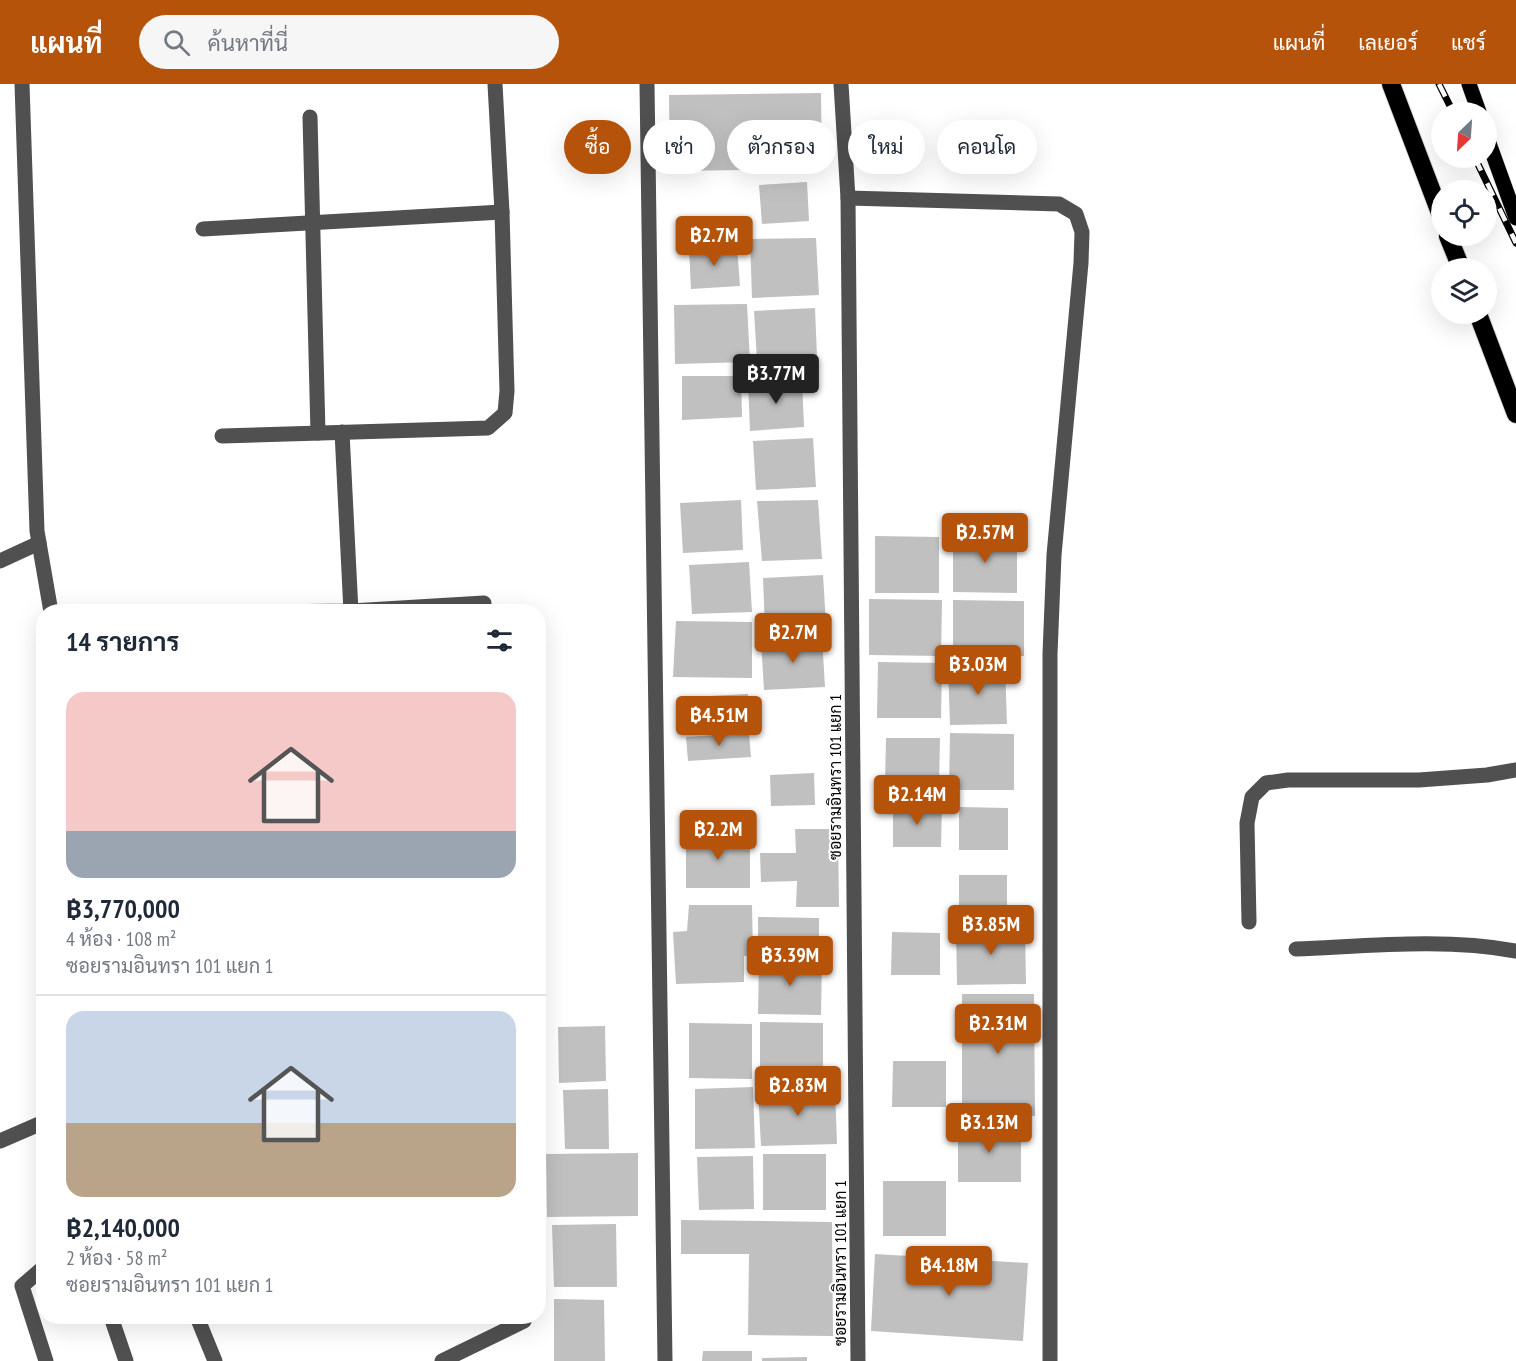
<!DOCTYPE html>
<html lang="th">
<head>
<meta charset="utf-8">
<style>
  :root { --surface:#fff; --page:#f6f6f7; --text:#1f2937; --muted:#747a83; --line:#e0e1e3; --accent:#b45309 }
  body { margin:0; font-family:"PT Sans Narrow",Sarabun,sans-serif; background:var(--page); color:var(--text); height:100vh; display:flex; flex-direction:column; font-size:22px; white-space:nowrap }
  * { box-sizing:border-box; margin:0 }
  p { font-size:20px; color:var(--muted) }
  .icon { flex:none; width:33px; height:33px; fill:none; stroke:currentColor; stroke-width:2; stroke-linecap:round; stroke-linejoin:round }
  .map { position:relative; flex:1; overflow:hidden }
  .side { position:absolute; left:36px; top:520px; width:510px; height:720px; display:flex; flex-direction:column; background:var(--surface); border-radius:24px; box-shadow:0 6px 24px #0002 }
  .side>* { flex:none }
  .hud { position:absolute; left:564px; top:36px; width:570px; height:54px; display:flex; gap:12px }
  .needle { width:39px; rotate:205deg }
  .tools { position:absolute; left:1431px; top:18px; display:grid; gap:12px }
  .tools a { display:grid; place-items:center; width:66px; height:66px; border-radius:50%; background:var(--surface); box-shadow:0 6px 24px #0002; font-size:30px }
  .price { position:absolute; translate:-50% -51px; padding:0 14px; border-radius:6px; background:var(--accent); color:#fff; font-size:20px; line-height:39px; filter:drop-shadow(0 2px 3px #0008) }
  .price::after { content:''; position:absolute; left:50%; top:36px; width:18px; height:14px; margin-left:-9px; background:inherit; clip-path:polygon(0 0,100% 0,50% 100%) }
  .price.selected { background:#222; color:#fff }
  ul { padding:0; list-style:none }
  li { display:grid; align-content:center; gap:12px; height:318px; padding:0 30px }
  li+li { border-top:2px solid var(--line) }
  li span { display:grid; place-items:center; height:186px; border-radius:18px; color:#555 }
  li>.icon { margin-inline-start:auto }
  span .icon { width:108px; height:108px; fill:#fffc; stroke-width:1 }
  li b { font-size:26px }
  h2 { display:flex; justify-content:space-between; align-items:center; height:72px; padding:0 30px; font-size:26px }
  .tag { padding:0 21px; border-radius:27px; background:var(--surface); box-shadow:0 6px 24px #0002; font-size:21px; line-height:54px }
  .tag.selected { background:var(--accent); color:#fff }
  header { display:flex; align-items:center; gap:36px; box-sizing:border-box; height:84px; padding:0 30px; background:var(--accent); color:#fff }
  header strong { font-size:28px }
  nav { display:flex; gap:33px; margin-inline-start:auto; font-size:21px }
  .search { width:420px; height:54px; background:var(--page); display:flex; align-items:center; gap:15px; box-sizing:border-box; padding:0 21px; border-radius:33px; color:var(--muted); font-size:22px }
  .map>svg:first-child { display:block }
</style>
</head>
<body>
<header>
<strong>แผนที่</strong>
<div class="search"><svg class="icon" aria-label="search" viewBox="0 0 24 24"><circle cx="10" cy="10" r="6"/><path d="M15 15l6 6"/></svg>ค้นหาที่นี่</div>
<nav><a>แผนที่</a><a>เลเยอร์</a><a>แชร์</a></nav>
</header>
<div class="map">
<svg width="1516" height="1277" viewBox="0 0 1516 1277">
  <rect width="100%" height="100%" fill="#fff"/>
  <g fill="#c0c0c0">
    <path d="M 821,9 L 822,85 L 670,87 L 669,11 Z"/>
    <path d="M 807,98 L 809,137 L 762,140 L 759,101 Z"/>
    <path d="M 816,154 L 819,211 L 752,214 L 750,155 Z"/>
    <path d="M 737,162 L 740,202 L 691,205 L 689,164 Z"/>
    <path d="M 747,220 L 750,278 L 675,280 L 674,221 Z"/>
    <path d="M 815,224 L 817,273 L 757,276 L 754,227 Z"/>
    <path d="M 682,292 L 741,292 L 742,333 L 682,336 Z"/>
    <path d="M 802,296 L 804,343 L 750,347 L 748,298 Z"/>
    <path d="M 813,354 L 816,403 L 756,406 L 753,357 Z"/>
    <path d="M 741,416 L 743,466 L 683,469 L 680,419 Z"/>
    <path d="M 818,416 L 822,475 L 762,477 L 757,417 Z"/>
    <path d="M 875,452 L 939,453 L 939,509 L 875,509 Z"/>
    <path d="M 953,452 L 1017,453 L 1017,509 L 953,508 Z"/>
    <path d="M 749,478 L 752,528 L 692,530 L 689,481 Z"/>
    <path d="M 823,491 L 826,540 L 765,544 L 763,494 Z"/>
    <path d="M 869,515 L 942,516 L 941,572 L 869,571 Z"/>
    <path d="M 953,516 L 1024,517 L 1024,572 L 953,572 Z"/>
    <path d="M 676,537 L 752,538 L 752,594 L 673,593 Z"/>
    <path d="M 822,553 L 825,603 L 764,606 L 761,556 Z"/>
    <path d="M 878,578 L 942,579 L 941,634 L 877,634 Z"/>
    <path d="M 1005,582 L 1007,640 L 950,641 L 948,583 Z"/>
    <path d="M 748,610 L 749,647 L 692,649 L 691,613 Z"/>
    <path d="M 749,649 L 751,673 L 688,677 L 686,653 Z"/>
    <path d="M 950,649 L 1014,650 L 1014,706 L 949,706 Z"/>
    <path d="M 886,654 L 940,654 L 939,702 L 885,701 Z"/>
    <path d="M 814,689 L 815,721 L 771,722 L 770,691 Z"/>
    <path d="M 893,721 L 942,721 L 941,763 L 893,763 Z"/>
    <path d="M 959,723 L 1008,724 L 1008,766 L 959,766 Z"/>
    <path d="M 795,745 L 838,745 L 839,823 L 796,823 L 797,797 L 761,798 L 760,769 L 796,769 Z"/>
    <rect x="686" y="749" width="64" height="55"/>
    <rect x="959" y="791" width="48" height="43"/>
    <path d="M 689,821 L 752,821 L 753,872 L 744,872 L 744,898 L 676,900 L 673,848 L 687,847 Z"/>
    <path d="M 758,833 L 819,834 L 819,870 L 758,869 Z"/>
    <path d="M 1025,844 L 1026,900 L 957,901 L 956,845 Z"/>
    <path d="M 892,848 L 940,849 L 940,891 L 891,891 Z"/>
    <path d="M 759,875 L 822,876 L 821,931 L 758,930 Z"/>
    <path d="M 962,910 L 1034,910 L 1035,1032 L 962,1032 Z"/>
    <path d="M 760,938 L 823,939 L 823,994 L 760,993 Z"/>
    <path d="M 689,939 L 752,940 L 752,995 L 689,994 Z"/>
    <path d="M 605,942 L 606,997 L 559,999 L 558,943 Z"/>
    <path d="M 893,977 L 946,977 L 946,1023 L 892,1023 Z"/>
    <path d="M 753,1003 L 755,1064 L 695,1065 L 695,1005 Z"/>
    <path d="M 835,1004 L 837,1060 L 761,1062 L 758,1006 Z"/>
    <path d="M 608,1005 L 609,1065 L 565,1065 L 563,1006 Z"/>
    <path d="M 958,1042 L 1021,1043 L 1021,1098 L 958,1098 Z"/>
    <path d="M 638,1069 L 638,1132 L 547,1133 L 546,1070 Z"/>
    <rect x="763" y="1070" width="63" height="56"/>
    <path d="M 753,1072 L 754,1125 L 699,1126 L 697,1073 Z"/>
    <rect x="883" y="1097" width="63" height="55"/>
    <path d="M 681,1136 L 832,1138 L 833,1252 L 748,1251 L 749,1170 L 681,1170 Z"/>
    <path d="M 616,1140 L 617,1203 L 554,1203 L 552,1141 Z"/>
    <path d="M 875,1170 L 1028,1179 L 1023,1257 L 871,1247 Z"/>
    <path d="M 554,1215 L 604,1216 L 605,1277 L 554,1277 Z"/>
    <path d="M 703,1267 L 752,1267 L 752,1277 L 702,1277 Z"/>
    <path d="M 807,1273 L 807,1277 L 762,1277 L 762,1274 Z"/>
  </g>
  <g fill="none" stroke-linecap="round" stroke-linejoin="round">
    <defs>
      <g id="major">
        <path d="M 1469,0 L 1479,28"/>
        <path d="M 1486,51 L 1516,134"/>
      </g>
      <g id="highway">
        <path d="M 1391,0 L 1442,134"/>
        <path d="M 1448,152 L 1461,184"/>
        <path d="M 1478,230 L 1516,330"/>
      </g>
    </defs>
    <use href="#major" stroke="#dbdbdb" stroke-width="16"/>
    <use href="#highway" stroke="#dbdbdb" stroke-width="20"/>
    <g stroke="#505050" stroke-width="15">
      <path d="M 22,0 L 37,447 L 51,528"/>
      <path d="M 647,0 L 665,1277"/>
      <path d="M 841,0 L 848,114 L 858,1277"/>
      <path d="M 310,33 L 318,349"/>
      <path d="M 848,114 L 1059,120 L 1076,130 L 1082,148 L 1081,179 L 1054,471 L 1050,570 L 1050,1277"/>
      <path d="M 203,145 L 502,128"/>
      <path d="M 342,348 L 351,528"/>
      <path d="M 222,352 L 488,344 L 505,329 L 507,307 L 502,128 L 495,0"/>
      <path d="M 0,477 L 39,459"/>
      <path d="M 259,528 L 351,527 L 484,519"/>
      <path d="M 1249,838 L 1247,739 L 1252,713 L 1266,699 L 1288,696 L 1419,696 L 1487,691 L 1516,686"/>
      <path d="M 1296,865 C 1369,862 1444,854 1516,867"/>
      <path d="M 0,1057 L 44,1038"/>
      <path d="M 44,1183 L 22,1202 L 46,1277"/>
      <path d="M 111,1233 L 126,1277"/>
      <path d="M 197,1233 L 215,1277"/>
      <path d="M 442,1277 L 524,1237"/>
    </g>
    <use href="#major" stroke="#000" stroke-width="15"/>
    <use href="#highway" stroke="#000" stroke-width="18"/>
    <defs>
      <g id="rail">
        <path d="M 1439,0 L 1453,28"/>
        <path d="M 1475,74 L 1516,159"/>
      </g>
    </defs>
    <use href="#rail" stroke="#000" stroke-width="7"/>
    <use href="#rail" stroke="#fff" stroke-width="4.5" stroke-dasharray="14" stroke-linecap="butt"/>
  </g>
  <g text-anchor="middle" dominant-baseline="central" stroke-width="4.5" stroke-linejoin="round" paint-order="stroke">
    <g font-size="16" fill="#000" stroke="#fff">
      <text transform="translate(835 693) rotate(-90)">ซอยรามอินทรา 101 แยก 1</text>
      <text transform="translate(840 1179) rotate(-90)">ซอยรามอินทรา 101 แยก 1</text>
    </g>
  </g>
</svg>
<div class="tools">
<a><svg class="needle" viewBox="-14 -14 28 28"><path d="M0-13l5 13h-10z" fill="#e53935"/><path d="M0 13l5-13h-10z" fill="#747a83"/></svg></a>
<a><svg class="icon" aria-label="locate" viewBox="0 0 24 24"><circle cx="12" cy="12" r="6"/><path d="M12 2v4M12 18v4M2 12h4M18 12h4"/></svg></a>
<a><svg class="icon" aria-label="layers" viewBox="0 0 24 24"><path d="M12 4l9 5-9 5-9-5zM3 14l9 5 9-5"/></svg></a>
</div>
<b class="price" style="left:714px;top:183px">฿2.7M</b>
<b class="price selected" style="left:776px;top:321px">฿3.77M</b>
<b class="price" style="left:985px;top:480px">฿2.57M</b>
<b class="price" style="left:793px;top:580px">฿2.7M</b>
<b class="price" style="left:978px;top:612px">฿3.03M</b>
<b class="price" style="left:719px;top:663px">฿4.51M</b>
<b class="price" style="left:917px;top:742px">฿2.14M</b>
<b class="price" style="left:718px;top:777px">฿2.2M</b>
<b class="price" style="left:991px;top:872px">฿3.85M</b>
<b class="price" style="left:790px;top:903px">฿3.39M</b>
<b class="price" style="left:998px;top:971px">฿2.31M</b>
<b class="price" style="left:798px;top:1033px">฿2.83M</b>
<b class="price" style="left:989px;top:1070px">฿3.13M</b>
<b class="price" style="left:949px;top:1213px">฿4.18M</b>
<div class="hud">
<a class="tag selected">ซื้อ</a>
<a class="tag">เช่า</a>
<a class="tag">ตัวกรอง</a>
<a class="tag">ใหม่</a>
<a class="tag">คอนโด</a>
</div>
<section class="side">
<h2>14 รายการ<svg class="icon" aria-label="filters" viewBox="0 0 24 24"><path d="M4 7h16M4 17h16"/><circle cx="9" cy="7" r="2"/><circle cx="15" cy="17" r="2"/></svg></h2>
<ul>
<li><span style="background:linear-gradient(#f6c9c9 75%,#9aa5b1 0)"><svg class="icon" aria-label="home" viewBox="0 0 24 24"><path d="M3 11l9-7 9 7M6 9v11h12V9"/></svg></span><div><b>฿3,770,000</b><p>4 ห้อง · 108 m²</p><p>ซอยรามอินทรา 101 แยก 1</p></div></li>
<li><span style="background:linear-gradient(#c9d6e8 60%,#b9a48a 0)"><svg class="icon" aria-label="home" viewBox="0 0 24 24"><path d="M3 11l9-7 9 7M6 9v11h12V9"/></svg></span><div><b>฿2,140,000</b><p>2 ห้อง · 58 m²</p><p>ซอยรามอินทรา 101 แยก 1</p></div></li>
</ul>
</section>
</div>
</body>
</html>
